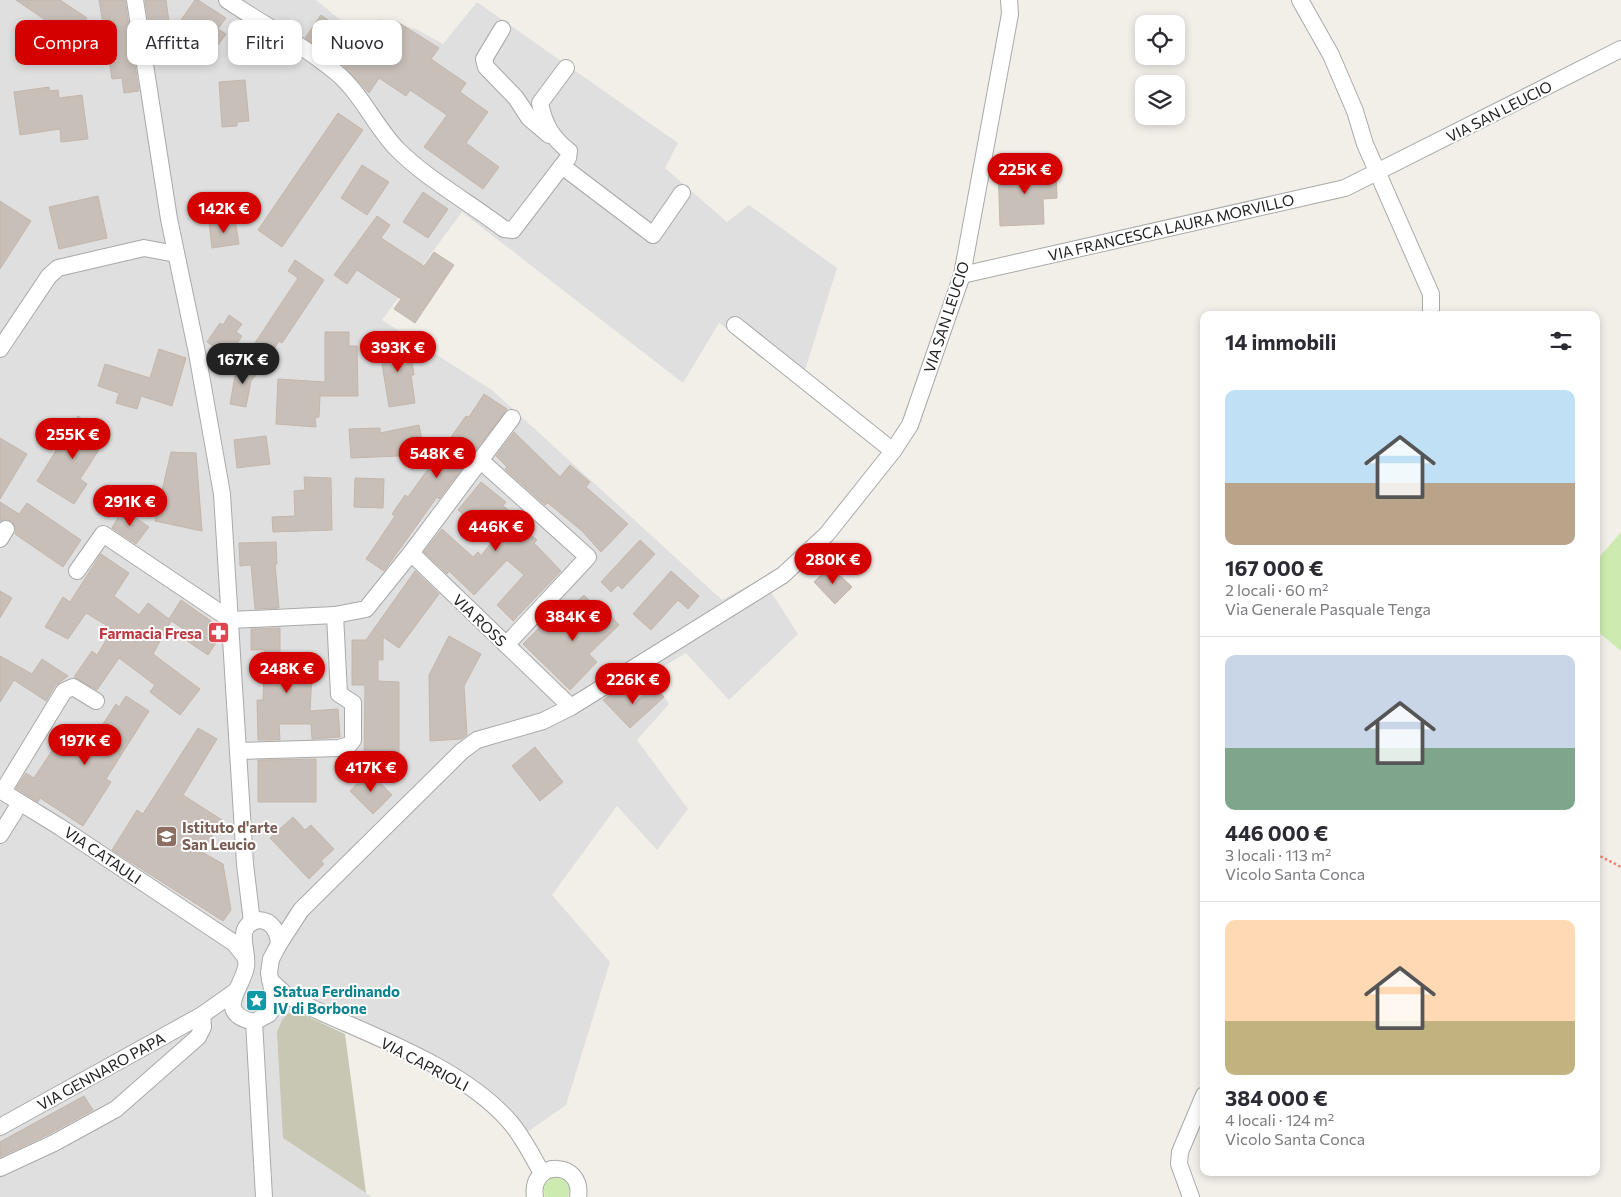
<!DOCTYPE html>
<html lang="it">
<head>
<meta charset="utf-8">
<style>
  :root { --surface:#fff; --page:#f2f2f3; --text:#2b2b33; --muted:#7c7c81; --line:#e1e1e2; --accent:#d40000 }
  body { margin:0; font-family:Commissioner,sans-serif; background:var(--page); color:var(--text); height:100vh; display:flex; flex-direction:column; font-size:19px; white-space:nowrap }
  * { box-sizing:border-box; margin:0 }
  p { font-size:16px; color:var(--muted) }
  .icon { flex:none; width:28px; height:28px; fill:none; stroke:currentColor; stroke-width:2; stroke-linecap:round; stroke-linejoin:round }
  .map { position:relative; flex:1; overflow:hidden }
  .sheet { position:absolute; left:1200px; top:311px; width:400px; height:865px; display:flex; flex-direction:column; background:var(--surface); border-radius:10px; box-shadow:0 2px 8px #0003 }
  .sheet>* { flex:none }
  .banner { position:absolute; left:15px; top:20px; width:475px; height:45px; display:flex; gap:10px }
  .buttons { position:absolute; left:1135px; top:15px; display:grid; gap:10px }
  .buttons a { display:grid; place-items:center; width:50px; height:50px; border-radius:10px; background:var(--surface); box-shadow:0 2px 8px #0003; font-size:25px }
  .price { position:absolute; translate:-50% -42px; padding:0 11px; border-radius:18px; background:var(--accent); color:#fff; font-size:16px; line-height:32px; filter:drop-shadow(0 1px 2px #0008) }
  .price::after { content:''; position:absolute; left:50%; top:30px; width:15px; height:11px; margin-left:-8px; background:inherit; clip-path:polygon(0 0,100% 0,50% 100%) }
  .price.selected { background:#222; color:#fff }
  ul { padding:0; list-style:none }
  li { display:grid; align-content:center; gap:10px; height:265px; padding:0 25px }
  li+li { border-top:1px solid var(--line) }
  li span { display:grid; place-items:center; height:155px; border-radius:10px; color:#555 }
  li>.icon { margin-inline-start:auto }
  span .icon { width:90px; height:90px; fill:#fffc; stroke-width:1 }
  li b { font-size:21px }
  h2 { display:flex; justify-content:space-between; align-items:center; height:60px; padding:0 25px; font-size:21px }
  .chip { padding:0 18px; border-radius:10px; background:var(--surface); box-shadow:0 2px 8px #0003; font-size:18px; line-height:45px }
  .chip.selected { background:var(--accent); color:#fff }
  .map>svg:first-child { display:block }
</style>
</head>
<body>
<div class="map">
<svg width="1621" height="1197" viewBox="0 0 1621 1197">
  <rect width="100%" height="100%" fill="#f2efe9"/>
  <path fill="#e0dfdf" d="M 0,0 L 316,0 L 365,40 L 380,19 L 416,29 L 443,44 L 477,2 L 678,143 L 665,168 L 727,222 L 749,205 L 837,268 L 801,383 L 719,323 L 683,383 L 462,212 L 382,320 L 492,390 L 722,600 L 762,578 L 798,634 L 729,700 L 686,653 L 651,674 L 669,704 L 637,740 L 688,809 L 657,850 L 617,806 L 552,895 L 610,962 L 566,1105 L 526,1133 L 433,1072 L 298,1012 L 288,1013 L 283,1138 L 372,1197 L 0,1197 Z"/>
  <path fill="#c7c7b4" d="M 298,1012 L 345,1034 L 366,1193 L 283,1138 L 277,1032 L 282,1020 L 288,1013 Z"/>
  <g fill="#cdebb0">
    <path d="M 1621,532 L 1621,651 L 1596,630 L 1596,608 L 1600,603 L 1596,600 L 1596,561 Z"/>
    <path d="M 551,1177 C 564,1177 573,1183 568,1197 L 545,1197 L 543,1187 Z"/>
  </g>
  <g fill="#c7bfb8" stroke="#c4b6ab">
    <path d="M 16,0 L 60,0 L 87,18 L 73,39 Z"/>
    <path d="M 99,0 L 125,0 L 139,91 L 124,93 L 122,78 L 112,79 Z"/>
    <path d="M 145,0 L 166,0 L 171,36 L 151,38 Z"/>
    <path d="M 195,0 L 198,0 L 226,18 L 218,29 L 226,34 L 218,45 L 181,20 Z"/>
    <path d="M 321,15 L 356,40 L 351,46 L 370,59 L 396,21 L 439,48 L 431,59 L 466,83 L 460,92 L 488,112 L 466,143 L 499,167 L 483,189 L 424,147 L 447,115 L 410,90 L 406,96 L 379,78 L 369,93 L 344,66 L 305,38 Z"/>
    <path d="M 245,80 L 249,121 L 237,122 L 237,126 L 222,127 L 219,82 Z"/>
    <path d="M 49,87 L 50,91 L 58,90 L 59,98 L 82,95 L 88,139 L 61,142 L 60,129 L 20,135 L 14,92 Z"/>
    <path d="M 338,113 L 363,130 L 282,247 L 258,230 Z"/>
    <path d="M 362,165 L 389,182 L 367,215 L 341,198 Z"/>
    <path d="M 1014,166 L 1014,170 L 1056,168 L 1057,198 L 1043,199 L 1044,224 L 1000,226 L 998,167 Z"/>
    <path d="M 423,192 L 448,209 L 428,238 L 403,222 Z"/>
    <path d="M 98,196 L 107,238 L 59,249 L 49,207 Z"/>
    <path d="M 0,201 L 31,221 L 0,269 Z"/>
    <path d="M 377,216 L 390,225 L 381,238 L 424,266 L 434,252 L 454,265 L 415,323 L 394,309 L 401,299 L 357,270 L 347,284 L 334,275 Z"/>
    <path d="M 235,220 L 239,244 L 212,248 L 209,223 Z"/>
    <path d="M 295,260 L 324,280 L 282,343 L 279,341 L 267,360 L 251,349 L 298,278 L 288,271 Z"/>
    <path d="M 229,315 L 242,324 L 236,332 L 242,336 L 229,357 L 207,342 L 220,323 L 223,325 Z"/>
    <path d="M 325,332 L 349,332 L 349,346 L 357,346 L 358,396 L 320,396 L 319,417 L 315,418 L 316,427 L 276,424 L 278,379 L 325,382 Z"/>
    <path d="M 409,340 L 414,375 L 411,375 L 415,403 L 389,407 L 379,345 Z"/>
    <path d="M 159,349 L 186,358 L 172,406 L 141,396 L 137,409 L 116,403 L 119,393 L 98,386 L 105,364 L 150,378 Z"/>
    <path d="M 237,365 L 261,369 L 251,381 L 246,407 L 230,404 Z"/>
    <path d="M 484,394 L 507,409 L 439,499 L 437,497 L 384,571 L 366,559 L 395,516 L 392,514 L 405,495 L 408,497 L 466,416 L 469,417 Z"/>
    <path d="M 78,416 L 108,436 L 80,479 L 87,484 L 74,504 L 37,481 Z"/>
    <path d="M 419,425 L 425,454 L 400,459 L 399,456 L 351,458 L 349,429 L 380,428 L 380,433 Z"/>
    <path d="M 514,432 L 560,477 L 570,465 L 590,482 L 586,487 L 628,524 L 601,552 L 582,531 L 548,503 L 545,505 L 505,469 L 507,467 L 496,456 Z"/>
    <path d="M 266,436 L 270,464 L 237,468 L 234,440 Z"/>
    <path d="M 0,438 L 27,454 L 0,499 Z"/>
    <path d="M 171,452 L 196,453 L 202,531 L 155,521 Z"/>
    <path d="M 304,477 L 331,478 L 332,530 L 273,532 L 272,517 L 295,516 L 294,491 L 305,490 Z"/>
    <path d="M 355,478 L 384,479 L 383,508 L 354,507 Z"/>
    <path d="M 481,482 L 506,502 L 503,506 L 535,529 L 531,535 L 537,540 L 534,543 L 561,571 L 513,621 L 497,605 L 524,575 L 507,560 L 474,595 L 449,571 L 447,574 L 424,552 L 442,529 L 473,557 L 478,552 L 481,556 L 497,535 L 480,522 L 476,526 L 458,510 Z"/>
    <path d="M 0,502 L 19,514 L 27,503 L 81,540 L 63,567 L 15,534 L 16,529 L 12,521 L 6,519 L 0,521 Z"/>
    <path d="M 123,509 L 149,527 L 136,544 L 112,528 Z"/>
    <path d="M 640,540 L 655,554 L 622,589 L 618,585 L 611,592 L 601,582 Z"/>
    <path d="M 276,542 L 277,564 L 275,564 L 279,608 L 255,609 L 251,565 L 240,566 L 239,543 Z"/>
    <path d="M 101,554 L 129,573 L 114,596 L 139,615 L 148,603 L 169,619 L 181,600 L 211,621 L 208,626 L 221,635 L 208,655 L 187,641 L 192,634 L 171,621 L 153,654 L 200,689 L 180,715 L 150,692 L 155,685 L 119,658 L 97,690 L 74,677 L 92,651 L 97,655 L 108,637 L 103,630 L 106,625 L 86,613 L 68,639 L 45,627 L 63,597 L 70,602 Z"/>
    <path d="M 830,566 L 852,587 L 835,604 L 814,582 Z"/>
    <path d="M 415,571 L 439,594 L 399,648 L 383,637 L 383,660 L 378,660 L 378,681 L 399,682 L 399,768 L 364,768 L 365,685 L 352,685 L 352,640 L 366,640 Z"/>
    <path d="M 671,571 L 699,596 L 688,609 L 678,600 L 651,630 L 633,614 Z"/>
    <path d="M 0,591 L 12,598 L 0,618 Z"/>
    <path d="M 584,595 L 596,607 L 600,604 L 619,625 L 589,654 L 597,662 L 570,690 L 523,644 L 541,626 L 547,632 L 556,623 L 562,629 L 579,613 L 572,606 Z"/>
    <path d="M 280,628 L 280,667 L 303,668 L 302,674 L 312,674 L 310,711 L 338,709 L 340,737 L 312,739 L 311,724 L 279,724 L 280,740 L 258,740 L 257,700 L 263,700 L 265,650 L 251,650 L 251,629 Z"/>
    <path d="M 449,636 L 481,654 L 464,686 L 467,735 L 461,739 L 430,741 L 429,675 Z"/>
    <path d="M 0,656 L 32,674 L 42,659 L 68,676 L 55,686 L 46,701 L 14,680 L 0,702 Z"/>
    <path d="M 653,686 L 664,697 L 630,728 L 603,700 L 619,689 L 634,704 Z"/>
    <path d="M 126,696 L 149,711 L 106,779 L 111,782 L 83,826 L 40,798 L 38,802 L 16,788 L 26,773 L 34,778 L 59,740 L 82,756 L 116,704 L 119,707 Z"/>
    <path d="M 198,728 L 217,739 L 183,795 L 222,820 L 202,852 L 223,864 L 231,910 L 223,921 L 112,850 L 137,810 L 143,814 Z"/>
    <path d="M 535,747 L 563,782 L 540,801 L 512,766 Z"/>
    <path d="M 316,759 L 316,802 L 258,802 L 258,760 Z"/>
    <path d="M 369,771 L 392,795 L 373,814 L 350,791 Z"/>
    <path d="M 293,817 L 305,830 L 311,825 L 334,849 L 321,861 L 324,864 L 309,879 L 270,838 Z"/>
    <path d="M 84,1096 L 93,1110 L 49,1134 L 0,1157 L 0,1142 Z"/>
  </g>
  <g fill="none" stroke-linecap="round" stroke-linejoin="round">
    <defs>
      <g id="minor">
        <path d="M 135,0 L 169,219 L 197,353 L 222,494 L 245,864 L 252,922"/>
        <path d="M 227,0 C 263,25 304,45 338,74 C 362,95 375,126 397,149 C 428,180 469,202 504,229 L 513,230 L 568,158 L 569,151 C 552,138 544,124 540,103 L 566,68"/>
        <path d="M 1300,0 L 1331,55 L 1355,111 L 1365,144 L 1431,294 L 1431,315"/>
        <path d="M 502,29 L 484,59 L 486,67 L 516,98 L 529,118 L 549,135"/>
        <path d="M 562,166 L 653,235 L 682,193"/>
        <path d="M 962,275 L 1345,188 L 1621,49"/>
        <path d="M 735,325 L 893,451"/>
        <path d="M 0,349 L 49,276 L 58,268 L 144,248 L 176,254"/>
        <path d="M 480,460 L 588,557 L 506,645"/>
        <path d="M 0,539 L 6,529"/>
        <path d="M 411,553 L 571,707"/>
        <path d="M 77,571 L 103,534 L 231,620 L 335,615 L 366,609 L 411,553 L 512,418"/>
        <path d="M 239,751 L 339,748 L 349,745 L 353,740 L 353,703 L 339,694 L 335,615"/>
        <path d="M 0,790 L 60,827 L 234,943 L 246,958"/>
        <path d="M 3,791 L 64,691 L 73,687 L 96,701"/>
        <path d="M 0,835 L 20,803"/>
        <path d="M 258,920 C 272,920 278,932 279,944 L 271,959 L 269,973 L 275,1005 L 269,1014 L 254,1022 C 214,1013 242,989 246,967 C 249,949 233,927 258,920 Z"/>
        <path d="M 279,944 L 301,910 L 462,751 L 477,740 L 543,721 L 571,707 L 783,575 L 827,534 L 893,451 L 910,425 L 962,275 L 1010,14 L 1009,0"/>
        <path d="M 270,980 L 285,994 L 295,1000 C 362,1033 460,1064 510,1122 C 523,1137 532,1156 542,1173"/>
        <path d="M 254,1022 L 264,1197"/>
        <path d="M 0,1127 L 202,1015 L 233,993"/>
        <path d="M 0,1168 L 54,1143 L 116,1109 L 198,1037 L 203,1027 L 202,1015"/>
        <path d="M 535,1197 C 529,1159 584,1160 578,1197"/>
        <path d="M 1191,1197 L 1179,1164 L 1180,1152 L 1204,1095"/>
      </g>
    </defs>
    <use href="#minor" stroke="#a9a9a9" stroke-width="18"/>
    <path stroke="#fa8072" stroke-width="2.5" stroke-dasharray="2.5 2.5" stroke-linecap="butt" d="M 1596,854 L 1621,867"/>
    <use href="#minor" stroke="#fff" stroke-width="16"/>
  </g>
  <defs>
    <symbol id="pharmacy-square" viewBox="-11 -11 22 22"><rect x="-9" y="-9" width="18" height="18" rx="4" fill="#e0444e" stroke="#fff"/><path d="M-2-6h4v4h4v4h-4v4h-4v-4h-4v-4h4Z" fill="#fff"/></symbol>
    <symbol id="university-square" viewBox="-11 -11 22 22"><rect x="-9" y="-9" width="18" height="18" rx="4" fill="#8d6e63" stroke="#fff"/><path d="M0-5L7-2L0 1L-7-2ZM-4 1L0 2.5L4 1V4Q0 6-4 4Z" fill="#fff"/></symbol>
    <symbol id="sight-square" viewBox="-11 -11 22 22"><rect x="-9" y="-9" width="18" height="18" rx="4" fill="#0f9aa8" stroke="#fff"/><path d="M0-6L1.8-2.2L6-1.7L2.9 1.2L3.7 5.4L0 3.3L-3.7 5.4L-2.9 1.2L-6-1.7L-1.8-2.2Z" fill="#fff"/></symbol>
  </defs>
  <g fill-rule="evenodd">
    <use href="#pharmacy-square" x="206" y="620" width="25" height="25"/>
    <use href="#university-square" x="154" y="824" width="25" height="25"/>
    <use href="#sight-square" x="244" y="988" width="25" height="25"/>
  </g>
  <g text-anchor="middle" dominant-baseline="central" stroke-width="4" stroke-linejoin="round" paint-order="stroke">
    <g font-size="15" fill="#222" stroke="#fff">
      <text transform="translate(1499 111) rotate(-27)">VIA SAN LEUCIO</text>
      <text transform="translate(1171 227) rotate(-13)">VIA FRANCESCA LAURA MORVILLO</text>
      <text transform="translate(946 317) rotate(-72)">VIA SAN LEUCIO</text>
      <text transform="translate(480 620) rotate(44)">VIA ROSS</text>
      <text transform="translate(103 855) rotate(34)">VIA CATAULI</text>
      <text transform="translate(425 1064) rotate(28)">VIA CAPRIOLI</text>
      <text transform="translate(101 1071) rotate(-29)">VIA GENNARO PAPA</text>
    </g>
    <g font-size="15" font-weight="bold" fill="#be3a42" stroke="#fff" text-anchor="end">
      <text x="202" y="633">Farmacia Fresa</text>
    </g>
    <g font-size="15" font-weight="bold" fill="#785e54" stroke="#fff" text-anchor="start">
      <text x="182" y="827">Istituto d'arte<tspan x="182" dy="17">San Leucio</tspan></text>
    </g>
    <g font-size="15" font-weight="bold" fill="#0d838f" stroke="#fff" text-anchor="start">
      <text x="273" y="991">Statua Ferdinando<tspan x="273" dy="17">IV di Borbone</tspan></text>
    </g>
  </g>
</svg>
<div class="buttons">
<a><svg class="icon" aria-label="locate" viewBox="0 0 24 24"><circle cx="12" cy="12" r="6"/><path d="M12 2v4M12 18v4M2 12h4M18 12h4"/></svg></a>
<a><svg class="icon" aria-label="layers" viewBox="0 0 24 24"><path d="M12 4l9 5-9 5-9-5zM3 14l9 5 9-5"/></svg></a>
</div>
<b class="price" style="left:1025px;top:195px">225K €</b>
<b class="price" style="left:224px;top:234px">142K €</b>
<b class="price" style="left:398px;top:373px">393K €</b>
<b class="price selected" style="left:243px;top:385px">167K €</b>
<b class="price" style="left:73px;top:460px">255K €</b>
<b class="price" style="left:437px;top:479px">548K €</b>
<b class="price" style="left:130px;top:527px">291K €</b>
<b class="price" style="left:496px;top:552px">446K €</b>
<b class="price" style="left:833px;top:585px">280K €</b>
<b class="price" style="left:573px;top:642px">384K €</b>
<b class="price" style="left:287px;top:694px">248K €</b>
<b class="price" style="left:633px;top:705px">226K €</b>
<b class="price" style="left:85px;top:766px">197K €</b>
<b class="price" style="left:371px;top:793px">417K €</b>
<div class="banner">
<a class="chip selected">Compra</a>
<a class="chip">Affitta</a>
<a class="chip">Filtri</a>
<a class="chip">Nuovo</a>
</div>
<section class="sheet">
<h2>14 immobili<svg class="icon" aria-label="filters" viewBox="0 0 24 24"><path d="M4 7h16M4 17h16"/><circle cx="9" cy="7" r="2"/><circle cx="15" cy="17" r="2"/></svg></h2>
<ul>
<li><span style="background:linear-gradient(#bfe0f5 60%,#b9a48a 0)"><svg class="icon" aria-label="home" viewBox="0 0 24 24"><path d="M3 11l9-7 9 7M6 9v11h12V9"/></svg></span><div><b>167 000 €</b><p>2 locali · 60 m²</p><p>Via Generale Pasquale Tenga</p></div></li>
<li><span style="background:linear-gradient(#c9d6e8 60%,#7fa58c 0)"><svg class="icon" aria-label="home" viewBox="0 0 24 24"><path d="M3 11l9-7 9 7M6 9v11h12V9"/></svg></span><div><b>446 000 €</b><p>3 locali · 113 m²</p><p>Vicolo Santa Conca</p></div></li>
<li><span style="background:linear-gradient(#ffd9b3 65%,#c2b280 0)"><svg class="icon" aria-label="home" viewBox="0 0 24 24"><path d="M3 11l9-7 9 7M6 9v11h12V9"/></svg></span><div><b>384 000 €</b><p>4 locali · 124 m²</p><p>Vicolo Santa Conca</p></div></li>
</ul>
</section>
</div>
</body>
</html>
